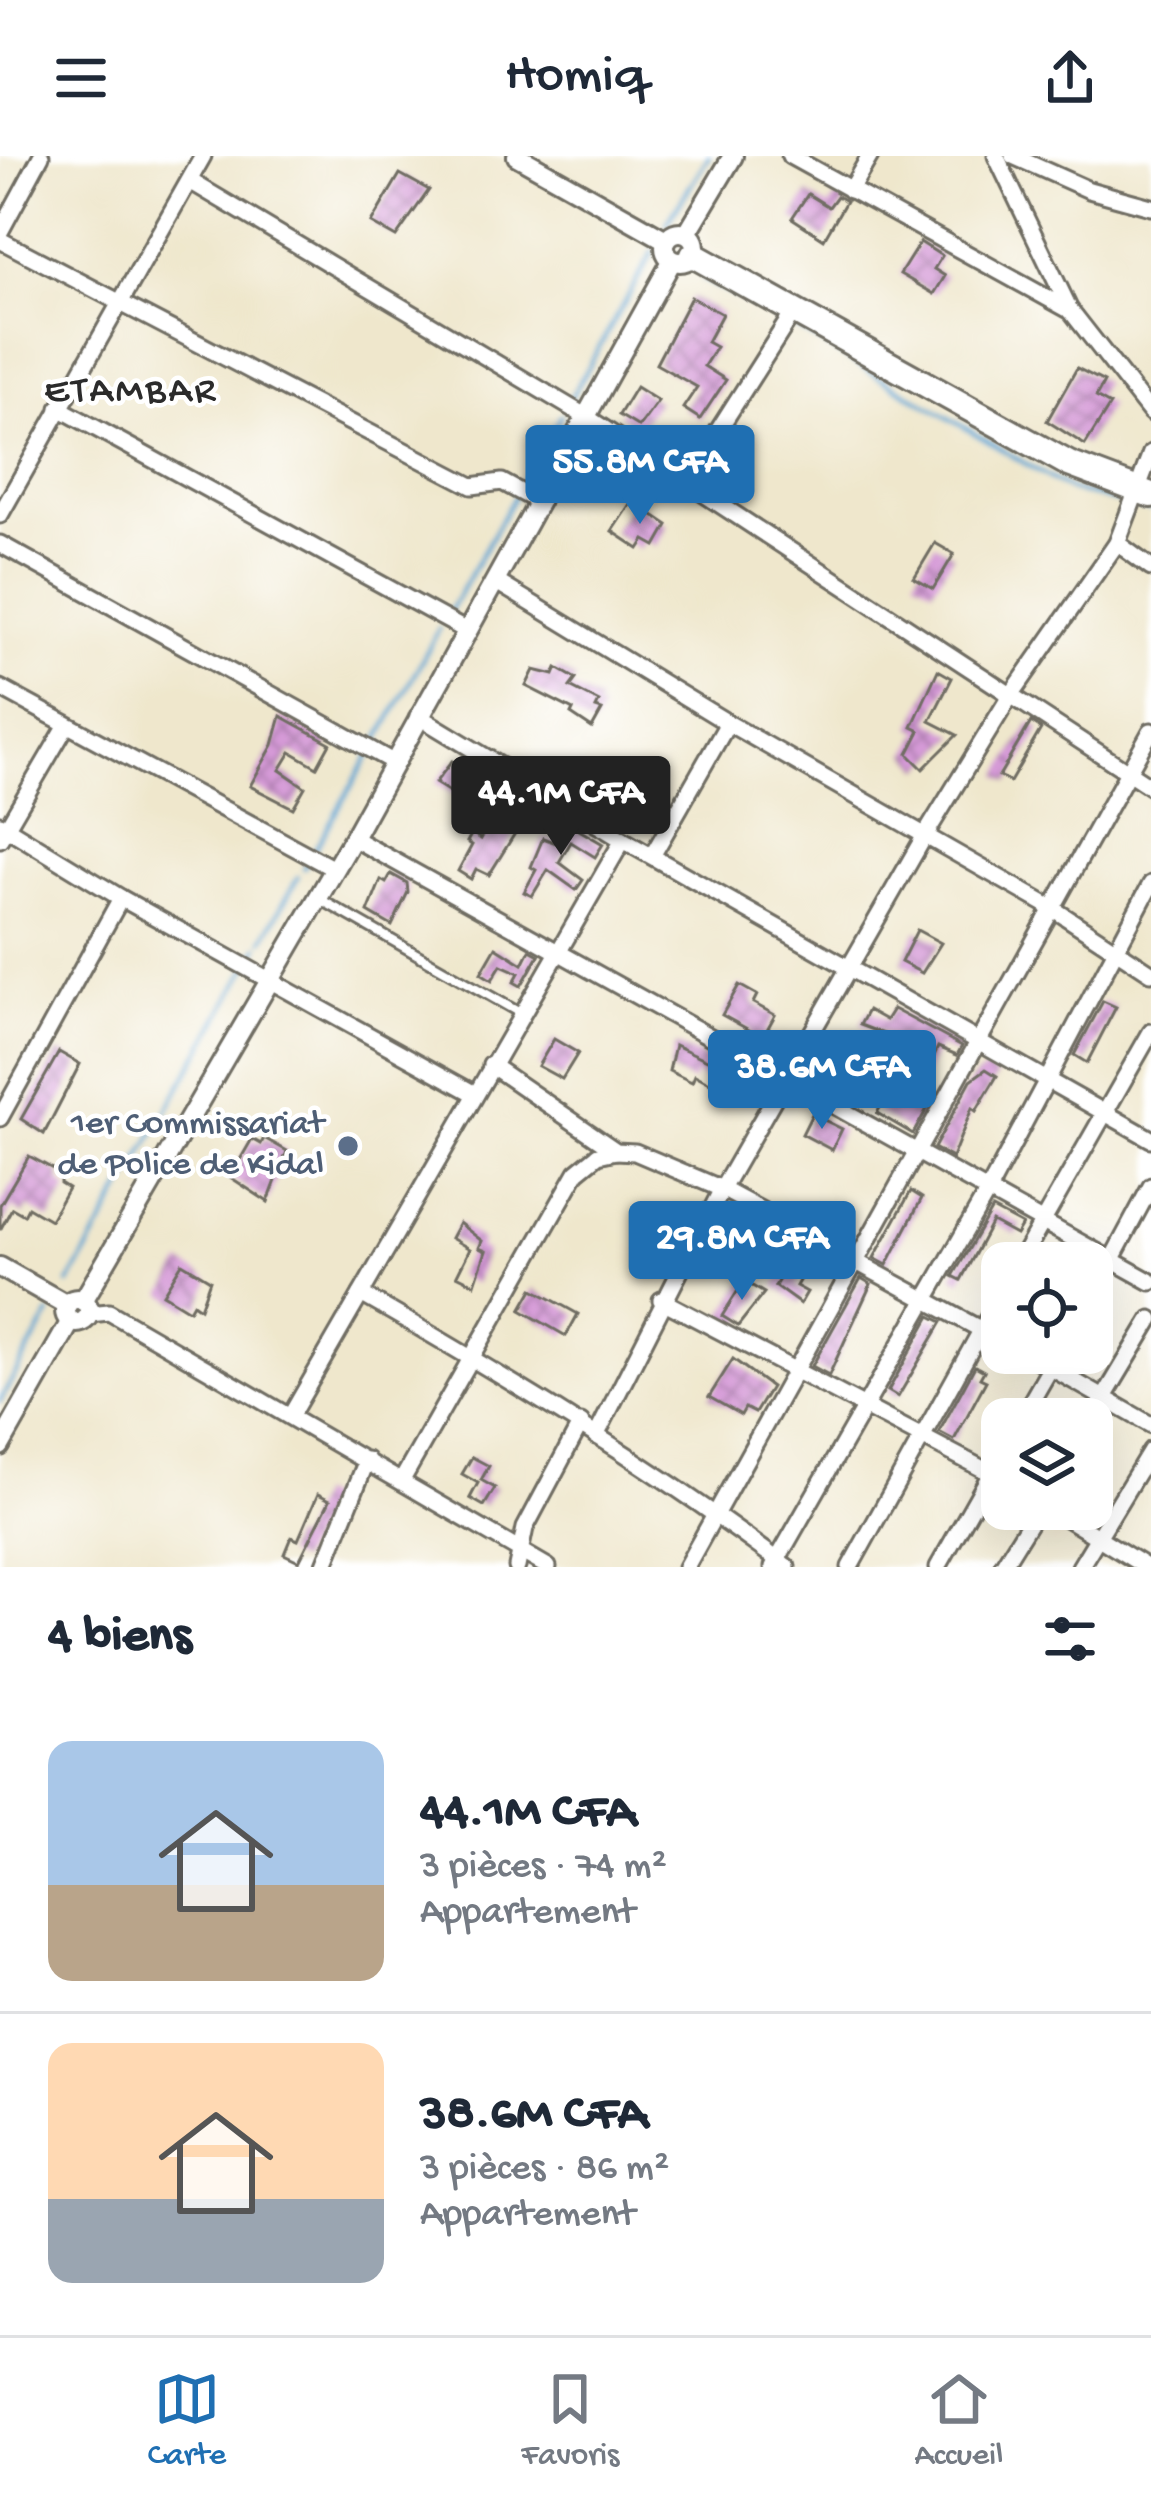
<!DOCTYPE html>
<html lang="fr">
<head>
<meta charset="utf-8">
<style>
  :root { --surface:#fff; --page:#f2f2f3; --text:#1f2937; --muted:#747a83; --line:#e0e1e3; --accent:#1f6fb2 }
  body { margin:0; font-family:"Gochi Hand",sans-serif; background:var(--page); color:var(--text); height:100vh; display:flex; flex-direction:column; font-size:45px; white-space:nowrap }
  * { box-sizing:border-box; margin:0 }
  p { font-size:39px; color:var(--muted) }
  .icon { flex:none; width:66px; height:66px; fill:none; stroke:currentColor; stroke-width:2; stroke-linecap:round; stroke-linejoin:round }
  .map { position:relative; height:1411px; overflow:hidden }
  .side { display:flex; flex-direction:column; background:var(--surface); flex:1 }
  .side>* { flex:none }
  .buttons { position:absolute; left:981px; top:1086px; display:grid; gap:24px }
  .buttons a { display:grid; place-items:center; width:132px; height:132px; border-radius:24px; background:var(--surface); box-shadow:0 12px 48px #0002; font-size:60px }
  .price { position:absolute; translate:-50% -102px; padding:0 27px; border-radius:12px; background:var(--accent); color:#fff; font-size:39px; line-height:78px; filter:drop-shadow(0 3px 6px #0008) }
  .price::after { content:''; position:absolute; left:50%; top:72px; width:36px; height:27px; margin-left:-18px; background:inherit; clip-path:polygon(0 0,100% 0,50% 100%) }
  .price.on { background:#222; color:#fff }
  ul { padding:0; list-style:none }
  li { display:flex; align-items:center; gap:36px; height:300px; padding:0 48px }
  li+li { border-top:3px solid var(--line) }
  li span { display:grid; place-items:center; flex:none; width:336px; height:240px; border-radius:24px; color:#555 }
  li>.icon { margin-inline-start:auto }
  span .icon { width:144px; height:144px; fill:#fffc; stroke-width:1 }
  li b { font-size:51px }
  h2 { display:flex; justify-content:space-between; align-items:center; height:144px; padding:0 48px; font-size:51px }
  header { display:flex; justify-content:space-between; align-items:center; height:156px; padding:0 48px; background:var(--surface); font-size:54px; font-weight:600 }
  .tab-bar { display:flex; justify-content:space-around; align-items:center; height:168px; border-top:3px solid var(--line); background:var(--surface); font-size:33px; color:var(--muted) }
  .tab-bar a { display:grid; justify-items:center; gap:6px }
  .tab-bar .on { color:var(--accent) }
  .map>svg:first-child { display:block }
</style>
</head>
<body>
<header><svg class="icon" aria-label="menu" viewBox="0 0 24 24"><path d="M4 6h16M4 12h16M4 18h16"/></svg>Homiq<svg class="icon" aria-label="share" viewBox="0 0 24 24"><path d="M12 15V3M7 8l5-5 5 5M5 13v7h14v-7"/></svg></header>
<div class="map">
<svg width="1151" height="1411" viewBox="0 0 1151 1411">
  <defs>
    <pattern id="building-cross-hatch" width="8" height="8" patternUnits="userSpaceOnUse" patternTransform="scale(3)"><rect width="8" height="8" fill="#d59ad7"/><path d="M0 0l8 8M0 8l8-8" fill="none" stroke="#ad7eaf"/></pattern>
  </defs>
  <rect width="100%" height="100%" fill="#fff"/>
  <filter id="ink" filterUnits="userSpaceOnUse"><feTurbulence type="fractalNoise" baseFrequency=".00833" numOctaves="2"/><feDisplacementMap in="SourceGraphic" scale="24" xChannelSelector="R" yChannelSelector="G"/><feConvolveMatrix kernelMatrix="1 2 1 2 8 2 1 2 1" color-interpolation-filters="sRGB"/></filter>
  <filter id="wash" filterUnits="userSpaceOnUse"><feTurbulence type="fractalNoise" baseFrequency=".004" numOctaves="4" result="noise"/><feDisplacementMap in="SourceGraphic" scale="48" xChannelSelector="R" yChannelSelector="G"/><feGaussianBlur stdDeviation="2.7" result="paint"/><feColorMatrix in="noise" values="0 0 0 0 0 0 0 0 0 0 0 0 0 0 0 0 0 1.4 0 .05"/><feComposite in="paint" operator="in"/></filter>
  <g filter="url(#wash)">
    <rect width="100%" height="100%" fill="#efe7cc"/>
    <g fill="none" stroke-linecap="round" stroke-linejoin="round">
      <g stroke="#5ba4d2" stroke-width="4.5">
        <path d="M 667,67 L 709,0"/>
        <path d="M 703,123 L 782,163"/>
        <path d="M 795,171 L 1070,334 L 1118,346"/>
        <path d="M 569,245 L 653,96"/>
        <path d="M 520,329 L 561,259"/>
        <path d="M 1139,352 L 1151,354"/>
        <path d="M 448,458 L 515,339"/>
        <path d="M 376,589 L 439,473"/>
        <path d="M 304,712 L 370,598"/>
        <path d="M 263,784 L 298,721"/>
        <path d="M 69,1128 L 259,791"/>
        <path d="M 0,1245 L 50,1158"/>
      </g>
    </g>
    <g id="blocks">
      <g fill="url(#building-cross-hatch)">
        <path d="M 400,18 L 429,34 L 396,81 L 371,67 Z"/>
        <path d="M 808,38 L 829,51 L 837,40 L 846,45 L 824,83 L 792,62 Z"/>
        <path d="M 920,86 L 942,100 L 934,113 L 945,120 L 934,138 L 900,118 Z"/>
        <path d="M 691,141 L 722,158 L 707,186 L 716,191 L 704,210 L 726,224 L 700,263 L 683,252 L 697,231 L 656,208 Z"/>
        <path d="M 1077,212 L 1104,226 L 1096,241 L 1110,249 L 1085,289 L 1047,265 Z"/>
        <path d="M 636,231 L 658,245 L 639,271 L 619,259 Z"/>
        <path d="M 632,345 L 668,369 L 656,390 L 645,384 L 639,393 L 612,375 Z"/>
        <path d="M 935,387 L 954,398 L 933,433 L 914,422 Z"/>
        <path d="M 557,512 L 576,523 L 570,531 L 599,546 L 596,552 L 602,554 L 592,572 L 571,558 L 573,554 L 526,530 L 534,514 L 554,519 Z"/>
        <path d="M 938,514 L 952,522 L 930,565 L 957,579 L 923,613 L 908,598 L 920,575 L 912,571 Z"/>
        <path d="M 281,560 L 330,587 L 317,611 L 291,596 L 280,614 L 305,631 L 293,652 L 250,630 L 273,589 Z"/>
        <path d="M 1031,566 L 1041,573 L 1010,626 L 999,620 Z"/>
        <path d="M 452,605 L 499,636 L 488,659 L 435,627 Z"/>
        <path d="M 524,640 L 545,653 L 533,673 L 522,666 L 489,719 L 476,713 L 471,723 L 458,715 L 472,689 L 467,686 L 472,677 L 481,683 L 490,667 L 504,676 Z"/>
        <path d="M 567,667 L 603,688 L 595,701 L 571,686 L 559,706 L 583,724 L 576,734 L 548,714 L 532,740 L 524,736 L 536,714 L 531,711 L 543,682 L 556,687 Z"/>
        <path d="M 391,718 L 407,727 L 408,736 L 392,770 L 368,756 L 381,724 L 386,727 Z"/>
        <path d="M 917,774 L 941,787 L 922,817 L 901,806 Z"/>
        <path d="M 496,791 L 523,808 L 530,794 L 539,799 L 521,830 L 514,826 L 519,817 L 501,809 L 492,824 L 481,817 Z"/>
        <path d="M 739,829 L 757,839 L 753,847 L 775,859 L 759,888 L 747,882 L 751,875 L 722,859 Z"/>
        <path d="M 1103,845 L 1116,851 L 1087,907 L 1074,899 Z"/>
        <path d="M 893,853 L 962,890 L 957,899 L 938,891 L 916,940 L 928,951 L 913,978 L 877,957 L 893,929 L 889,927 L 898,911 L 889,907 L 900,884 L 860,869 L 868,854 L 886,864 Z"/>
        <path d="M 554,883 L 578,897 L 562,923 L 538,910 Z"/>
        <path d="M 675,889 L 737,918 L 727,936 L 695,919 L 692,926 L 669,915 Z"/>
        <path d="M 59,896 L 80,908 L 44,978 L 21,963 Z"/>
        <path d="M 986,913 L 997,920 L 976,955 L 972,952 L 952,1002 L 934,992 L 971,924 Z"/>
        <path d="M 812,958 L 842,973 L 832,994 L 802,978 Z"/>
        <path d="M 264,982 L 287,995 L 268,1046 L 230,1021 L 252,983 L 261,988 Z"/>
        <path d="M 29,1000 L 60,1017 L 60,1027 L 68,1032 L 50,1064 L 28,1051 L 24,1059 L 12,1052 L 0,1074 L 0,1049 Z"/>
        <path d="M 911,1035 L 922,1042 L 887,1109 L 874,1102 Z"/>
        <path d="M 992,1053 L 1022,1069 L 1016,1079 L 992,1066 L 961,1124 L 953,1120 Z"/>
        <path d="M 459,1067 L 482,1085 L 479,1092 L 486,1095 L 475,1128 L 457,1119 L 470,1093 L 451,1082 Z"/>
        <path d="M 799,1089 L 815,1097 L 796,1130 L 807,1136 L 800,1148 L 775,1130 Z"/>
        <path d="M 182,1107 L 210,1124 L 200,1152 L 193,1147 L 189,1154 L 163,1138 Z"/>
        <path d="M 861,1122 L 871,1128 L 829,1219 L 812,1210 Z"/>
        <path d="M 744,1125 L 764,1137 L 738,1170 L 722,1160 Z"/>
        <path d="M 533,1133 L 578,1158 L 566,1180 L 521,1154 Z"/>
        <path d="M 930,1160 L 942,1166 L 898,1241 L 888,1235 Z"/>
        <path d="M 733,1203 L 771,1231 L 755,1257 L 745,1252 L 741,1259 L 709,1241 Z"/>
        <path d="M 975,1210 L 984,1215 L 980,1222 L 986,1225 L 954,1284 L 939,1276 Z"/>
        <path d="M 472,1301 L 489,1310 L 481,1324 L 495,1332 L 484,1350 L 470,1342 L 478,1327 L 462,1318 Z"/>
        <path d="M 318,1338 L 330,1344 L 299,1405 L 284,1398 L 291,1381 L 298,1384 Z"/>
      </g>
    </g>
  </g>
  <g filter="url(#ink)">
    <use href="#blocks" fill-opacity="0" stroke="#706d63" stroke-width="3"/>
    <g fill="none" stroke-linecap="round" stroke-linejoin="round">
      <defs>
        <path id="service" d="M 318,742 L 520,857"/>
        <g id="minor">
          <path d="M 790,0 L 1071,155 L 1151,257"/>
          <path d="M 996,0 L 1069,152"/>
          <path d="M 1013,0 L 1089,34 L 1151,51"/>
          <path d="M 190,25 L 585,260 L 1151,631"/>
          <path d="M 850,34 L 870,0"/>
          <path d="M 0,76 L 41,0"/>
          <path d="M 0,84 L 472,330 L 502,326 L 537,345"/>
          <path d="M 59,252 L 465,474"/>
          <path d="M 686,325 L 796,152"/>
          <path d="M 0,359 L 203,0"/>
          <path d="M 1117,387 L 1151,412"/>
          <path d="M 0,388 L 393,606"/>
          <path d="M 495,425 L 728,567 L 1052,752 L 1151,817"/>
          <path d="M 0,532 L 334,713"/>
          <path d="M 418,560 L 623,684 L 1151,983"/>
          <path d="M 0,668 L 121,742 L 475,938"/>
          <path d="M 353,682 L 1151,1126"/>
          <path d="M 0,683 L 65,572"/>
          <path d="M 652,700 L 728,567"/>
          <path d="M 491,909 L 616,995 L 635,996 L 722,1033 L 1002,1185"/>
          <path d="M 0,962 L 121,742"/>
          <path d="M 1019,1107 L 1151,876"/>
          <path d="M 361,1138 C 508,1222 651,1309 787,1411"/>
          <path d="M 1092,1140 L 1151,1030"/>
          <path d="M 661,1144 L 1002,1323"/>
          <path d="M 89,1158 L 109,1156 L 548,1411"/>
          <path d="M 1025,1197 L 1151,1269"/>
          <path d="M 291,1259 L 623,684"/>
          <path d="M 1021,1263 L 1059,1197"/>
          <path d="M 1091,1263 L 1151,1163"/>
          <path d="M 596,1280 L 722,1033 L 924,681 L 1009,542 L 1117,387 L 1151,297"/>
          <path d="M 402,1324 L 577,1016 L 598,999 L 616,995"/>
          <path d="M 1052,1353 L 1146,1411"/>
          <path d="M 324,1411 L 367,1304"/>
          <path d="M 517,1411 L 525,1372 L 581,1267"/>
          <path d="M 686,1411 L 1151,575"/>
          <path d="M 773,1411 L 988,1035 L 1151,728"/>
          <path d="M 850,1411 L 1002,1137"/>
          <path d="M 938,1411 L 1002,1298"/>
          <path d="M 1002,1411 L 1038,1353"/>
          <path d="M 1080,1411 L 1151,1294"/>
        </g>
        <g id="tertiary">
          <path d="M 517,0 L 666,84"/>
          <circle cx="680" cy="91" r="15"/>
          <path d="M 687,77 L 733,0"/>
          <path d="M 0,1111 L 67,1149"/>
          <circle cx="77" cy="1155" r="12"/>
          <path d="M 83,1145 L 353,682 L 672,105"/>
          <path d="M 0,1290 L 71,1165"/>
        </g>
        <path id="primary" d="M 693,99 L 1069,308 L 1151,339"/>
      </defs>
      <use href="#service" stroke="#706d63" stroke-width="14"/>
      <use href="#minor" stroke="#706d63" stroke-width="21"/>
      <use href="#tertiary" stroke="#706d63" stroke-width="24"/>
      <use href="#primary" stroke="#706d63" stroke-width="30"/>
      <use href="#service" stroke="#fff" stroke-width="8"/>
      <use href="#minor" stroke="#fff" stroke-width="15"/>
      <use href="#tertiary" stroke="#fff" stroke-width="18"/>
      <use href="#primary" stroke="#fff" stroke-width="24"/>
    </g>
  </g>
  <circle fill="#5c6f8a" stroke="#fff" stroke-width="4.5" cx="348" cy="990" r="12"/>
  <g text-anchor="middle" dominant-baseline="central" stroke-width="9" stroke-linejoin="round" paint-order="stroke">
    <g font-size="36" fill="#4e5e75" stroke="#fff" text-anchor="end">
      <text x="324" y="969">1er Commissariat<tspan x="324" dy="41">de Police de Kidal</tspan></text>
    </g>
    <g font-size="39" letter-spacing="3" fill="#2b2b2b" stroke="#fff">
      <text x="131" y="237">ETAMBAR</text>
    </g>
  </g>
</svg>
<div class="buttons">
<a><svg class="icon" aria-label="locate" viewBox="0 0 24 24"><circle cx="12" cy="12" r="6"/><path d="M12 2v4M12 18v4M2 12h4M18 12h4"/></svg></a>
<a><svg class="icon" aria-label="layers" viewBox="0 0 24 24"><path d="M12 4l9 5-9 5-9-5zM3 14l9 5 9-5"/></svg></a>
</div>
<b class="price" style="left:640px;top:371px">55.8M CFA</b>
<b class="price on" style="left:561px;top:702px">44.1M CFA</b>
<b class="price" style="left:822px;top:976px">38.6M CFA</b>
<b class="price" style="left:742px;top:1147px">29.8M CFA</b>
</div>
<section class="side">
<h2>4 biens<svg class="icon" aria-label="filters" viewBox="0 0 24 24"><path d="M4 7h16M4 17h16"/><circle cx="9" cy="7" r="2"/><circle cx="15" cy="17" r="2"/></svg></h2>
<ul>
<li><span style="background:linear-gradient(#a9c7e8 60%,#b9a48a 0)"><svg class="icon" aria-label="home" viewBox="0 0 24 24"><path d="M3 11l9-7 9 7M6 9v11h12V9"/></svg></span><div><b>44.1M CFA</b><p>3 pièces · 74 m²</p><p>Appartement</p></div></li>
<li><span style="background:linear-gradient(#ffd9b3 65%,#9aa5b1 0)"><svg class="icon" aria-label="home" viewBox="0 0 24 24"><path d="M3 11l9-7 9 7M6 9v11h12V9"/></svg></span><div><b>38.6M CFA</b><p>3 pièces · 86 m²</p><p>Appartement</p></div></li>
</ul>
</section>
<nav class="tab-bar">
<a class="on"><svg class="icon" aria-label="map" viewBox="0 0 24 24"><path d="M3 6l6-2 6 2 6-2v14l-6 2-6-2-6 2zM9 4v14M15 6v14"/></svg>Carte</a>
<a><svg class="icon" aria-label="saved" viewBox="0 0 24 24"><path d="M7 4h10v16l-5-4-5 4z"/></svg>Favoris</a>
<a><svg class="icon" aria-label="home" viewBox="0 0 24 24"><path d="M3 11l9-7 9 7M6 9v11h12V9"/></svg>Accueil</a>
</nav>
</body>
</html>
